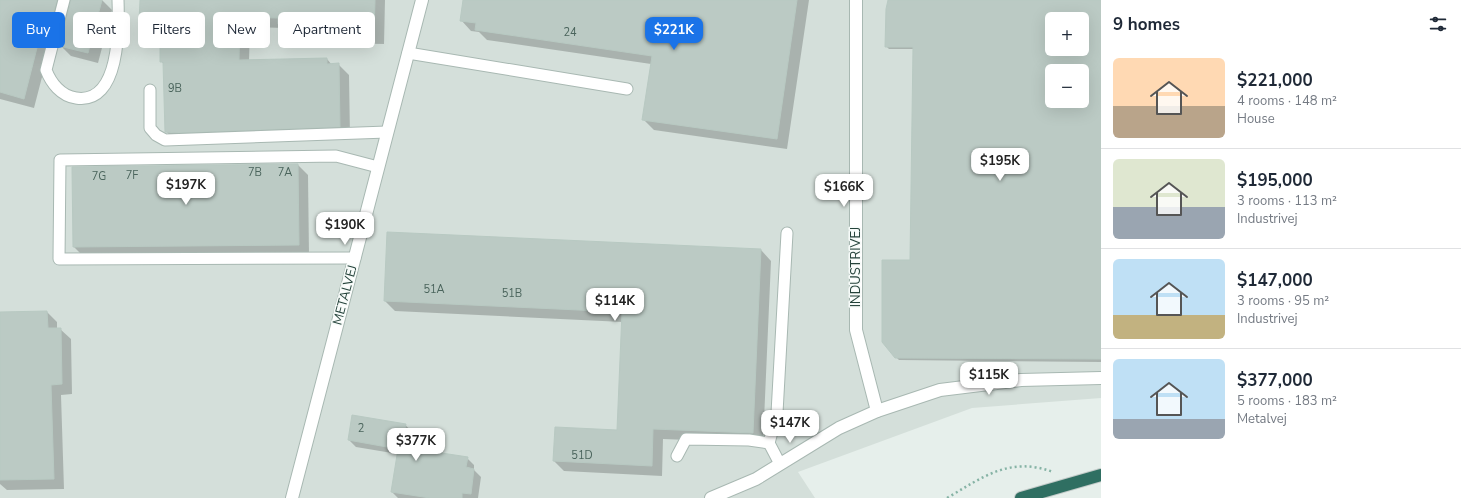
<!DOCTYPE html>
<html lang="en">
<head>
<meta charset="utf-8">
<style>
  :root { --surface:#fff; --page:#f6f6f7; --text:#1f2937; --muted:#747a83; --line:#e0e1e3; --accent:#1a73e8 }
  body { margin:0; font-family:"Nunito Sans",sans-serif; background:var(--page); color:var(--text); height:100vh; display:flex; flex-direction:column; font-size:15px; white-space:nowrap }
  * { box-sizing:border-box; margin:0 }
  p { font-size:13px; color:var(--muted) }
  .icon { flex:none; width:22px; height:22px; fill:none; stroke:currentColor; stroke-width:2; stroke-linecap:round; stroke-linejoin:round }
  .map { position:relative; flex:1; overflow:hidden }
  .panel { display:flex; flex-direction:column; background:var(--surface); width:360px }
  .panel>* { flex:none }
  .banner { position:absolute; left:12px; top:12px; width:380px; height:36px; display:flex; gap:8px }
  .tools { position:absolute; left:1045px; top:12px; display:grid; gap:8px }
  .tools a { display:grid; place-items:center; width:44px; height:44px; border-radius:6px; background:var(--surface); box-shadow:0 4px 16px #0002; font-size:20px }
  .price { position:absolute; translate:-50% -34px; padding:0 9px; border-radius:8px; background:#fff; color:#222; font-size:13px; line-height:26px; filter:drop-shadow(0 1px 2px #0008) }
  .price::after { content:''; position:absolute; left:50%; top:24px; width:12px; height:9px; margin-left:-6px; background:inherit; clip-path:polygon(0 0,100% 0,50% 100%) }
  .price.on { background:var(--accent); color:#fff }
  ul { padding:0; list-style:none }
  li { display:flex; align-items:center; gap:12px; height:100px; padding:0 12px }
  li+li { border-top:1px solid var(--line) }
  li span { display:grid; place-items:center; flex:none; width:112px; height:80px; border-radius:6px; color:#555 }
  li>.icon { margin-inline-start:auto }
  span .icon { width:48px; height:48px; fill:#fffc; stroke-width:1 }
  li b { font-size:17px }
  h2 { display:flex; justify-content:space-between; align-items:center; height:48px; padding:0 12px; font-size:17px }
  .tag { padding:0 14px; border-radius:6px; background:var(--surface); box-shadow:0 4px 16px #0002; font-size:14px; line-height:36px }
  .tag.on { background:var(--accent); color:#fff }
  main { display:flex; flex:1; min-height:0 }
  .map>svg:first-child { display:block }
</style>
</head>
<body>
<main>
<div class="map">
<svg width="1101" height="498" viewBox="0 0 1101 498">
  <rect width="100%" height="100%" fill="#e6efeb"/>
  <path fill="#d4dfda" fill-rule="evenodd" d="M 0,0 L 1101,0 L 1101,398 L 972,408 L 798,472 L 815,498 L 0,498 ZM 1052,19 L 1082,19 L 1082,49 L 1052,49 ZM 1052,71 L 1082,71 L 1082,101 L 1052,101 Z"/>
  <g fill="#0003" fill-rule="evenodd">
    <path d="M 0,0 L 102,0 L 112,10 L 98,63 L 71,56 L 61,46 L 65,25 L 64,25 L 56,52 L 49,50 L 34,108 L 0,99 Z"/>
    <path d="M 141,0 L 385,0 L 384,44 L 330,43 L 323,35 L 290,34 L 283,28 L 250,27 L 249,60 L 327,59 L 332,65 L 338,64 L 349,75 L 350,137 L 176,142 L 166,131 L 164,64 L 161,61 L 161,33 L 150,32 L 140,22 Z"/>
    <path d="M 464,0 L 809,0 L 787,149 L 654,130 L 643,119 L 651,64 L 487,40 L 479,32 L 471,31 L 461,20 Z"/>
    <path d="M 889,0 L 1101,0 L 1101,362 L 899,360 L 896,357 L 911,261 L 914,49 L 889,49 L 886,46 ZM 1052,19 L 1082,19 L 1082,49 L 1052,49 ZM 1052,71 L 1082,71 L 1082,101 L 1052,101 Z"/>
    <path d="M 298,165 L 308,175 L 309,255 L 84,257 L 74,247 Z"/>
    <path d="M 761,250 L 771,261 L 763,443 L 663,439 L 662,476 L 564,471 L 554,461 L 618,431 L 623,322 L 395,311 L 385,301 Z"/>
    <path d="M 47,312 L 57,322 L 57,329 L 60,329 L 71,339 L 72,394 L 61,395 L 64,489 L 7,490 L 0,484 L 0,313 Z"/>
    <path d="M 405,425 L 413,432 L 410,449 L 467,458 L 474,465 L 474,470 L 481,477 L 478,498 L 398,498 L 392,492 L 398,454 L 356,447 L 349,440 Z"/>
  </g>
  <g fill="#bbcac4" stroke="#b8c9c2" fill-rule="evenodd">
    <path d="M 0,0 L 57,0 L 46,42 L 39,40 L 24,99 L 0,92 Z"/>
    <path d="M 71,0 L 102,0 L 88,53 L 59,46 Z"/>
    <path d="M 140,0 L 375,0 L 374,34 L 319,33 L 319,25 L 278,24 L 278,18 L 240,17 L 239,60 L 327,58 L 327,64 L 339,63 L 340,127 L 178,133 L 165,132 L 163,62 L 160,62 L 160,23 L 139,22 Z"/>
    <path d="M 463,0 L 797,0 L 777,139 L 642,120 L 652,56 L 475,30 L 476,23 L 460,21 Z"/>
    <path d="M 888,0 L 1101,0 L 1101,359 L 895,358 L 882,342 L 882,260 L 910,260 L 913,47 L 885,47 L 886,9 ZM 1052,19 L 1082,19 L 1082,49 L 1052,49 ZM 1052,71 L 1082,71 L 1082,101 L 1052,101 Z"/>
    <path d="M 298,164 L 299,245 L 73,247 L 72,167 Z"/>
    <path d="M 387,232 L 761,249 L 753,433 L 653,429 L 652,466 L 553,461 L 555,427 L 617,430 L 622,312 L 384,301 Z"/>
    <path d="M 47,311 L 48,328 L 61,328 L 62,384 L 51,385 L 54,479 L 0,480 L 0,312 Z"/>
    <path d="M 352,415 L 406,424 L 402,447 L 468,457 L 466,467 L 474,469 L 471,494 L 462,493 L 462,498 L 430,498 L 391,492 L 398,449 L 348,440 Z"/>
  </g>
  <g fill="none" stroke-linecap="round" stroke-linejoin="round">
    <defs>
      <g id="lane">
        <path d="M 64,0 L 46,70 C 51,83 61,96 76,98 C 120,105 119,28 118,0"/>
        <path d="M 408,53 L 627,89"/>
        <path d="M 150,90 L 150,128 L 156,135 L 165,140 L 387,132"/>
        <path d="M 355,258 L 59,259 L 60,160 L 336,156 L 378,167"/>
        <path d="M 677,456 L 686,439 L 749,440 L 769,443"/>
        <path d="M 780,464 L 769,443 L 777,413 L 787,233"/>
      </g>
      <g id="street">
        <path d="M 856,0 L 856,330 L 877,411"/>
        <path d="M 292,498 L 422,0"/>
        <path d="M 711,498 L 756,479 L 839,428 L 877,411 L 940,390 L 1021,380 L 1101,378"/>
      </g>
      <path id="highway" d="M 1021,498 L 1101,475"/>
    </defs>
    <use href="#lane" stroke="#a8b8b2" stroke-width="13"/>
    <use href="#street" stroke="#a8b8b2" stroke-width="14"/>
    <use href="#highway" stroke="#c2cac8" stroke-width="14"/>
    <path stroke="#86b3a5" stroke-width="2.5" stroke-dasharray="2 3" stroke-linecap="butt" d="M 947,498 C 983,477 1010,456 1053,472"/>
    <use href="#lane" stroke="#fff" stroke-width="11"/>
    <use href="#street" stroke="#fff" stroke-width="12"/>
    <use href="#highway" stroke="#2f6f62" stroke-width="12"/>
  </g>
  <g text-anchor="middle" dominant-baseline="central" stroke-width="3" stroke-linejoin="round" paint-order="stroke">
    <g font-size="11" fill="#4a645c">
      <text x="570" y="32">24</text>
      <text x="175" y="88">9B</text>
      <text x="255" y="172">7B</text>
      <text x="285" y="172">7A</text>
      <text x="132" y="175">7F</text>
      <text x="99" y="176">7G</text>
      <text x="434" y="289">51A</text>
      <text x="512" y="293">51B</text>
      <text x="361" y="428">2</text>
      <text x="582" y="455">51D</text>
    </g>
    <g font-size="13" fill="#24423a" stroke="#f7fbf9">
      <text transform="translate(856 267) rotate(-90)">INDUSTRIVEJ</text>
      <text transform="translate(345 295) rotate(-75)">METALVEJ</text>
    </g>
  </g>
</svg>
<div class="tools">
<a>+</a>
<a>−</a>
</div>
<b class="price on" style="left:674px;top:51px">$221K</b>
<b class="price" style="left:1000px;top:182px">$195K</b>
<b class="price" style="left:186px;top:206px">$197K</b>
<b class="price" style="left:844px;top:208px">$166K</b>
<b class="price" style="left:345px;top:246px">$190K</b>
<b class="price" style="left:615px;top:322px">$114K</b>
<b class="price" style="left:989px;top:396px">$115K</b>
<b class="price" style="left:790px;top:444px">$147K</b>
<b class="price" style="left:416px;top:462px">$377K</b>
<div class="banner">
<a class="tag on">Buy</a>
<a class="tag">Rent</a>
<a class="tag">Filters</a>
<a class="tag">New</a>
<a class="tag">Apartment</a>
</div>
</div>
<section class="panel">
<h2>9 homes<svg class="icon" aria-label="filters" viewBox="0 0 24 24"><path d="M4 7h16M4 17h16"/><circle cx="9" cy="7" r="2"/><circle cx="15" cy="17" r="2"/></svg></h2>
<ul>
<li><span style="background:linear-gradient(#ffd9b3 60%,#b9a48a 0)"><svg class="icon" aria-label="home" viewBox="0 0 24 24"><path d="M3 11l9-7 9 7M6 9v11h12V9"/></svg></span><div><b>$221,000</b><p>4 rooms · 148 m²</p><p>House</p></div></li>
<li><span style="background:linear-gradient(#dfe7d0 60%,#9aa5b1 0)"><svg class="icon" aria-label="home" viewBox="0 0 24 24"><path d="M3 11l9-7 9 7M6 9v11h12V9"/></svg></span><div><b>$195,000</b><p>3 rooms · 113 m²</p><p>Industrivej</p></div></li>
<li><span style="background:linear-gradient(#bfe0f5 70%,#c2b280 0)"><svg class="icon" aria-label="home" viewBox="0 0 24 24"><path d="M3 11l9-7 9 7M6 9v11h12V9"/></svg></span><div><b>$147,000</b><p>3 rooms · 95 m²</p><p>Industrivej</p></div></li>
<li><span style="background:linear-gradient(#bfe0f5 75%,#9aa5b1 0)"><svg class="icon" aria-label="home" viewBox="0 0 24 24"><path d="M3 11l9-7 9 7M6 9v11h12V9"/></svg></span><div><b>$377,000</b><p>5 rooms · 183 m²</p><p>Metalvej</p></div></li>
</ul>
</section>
</main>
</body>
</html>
